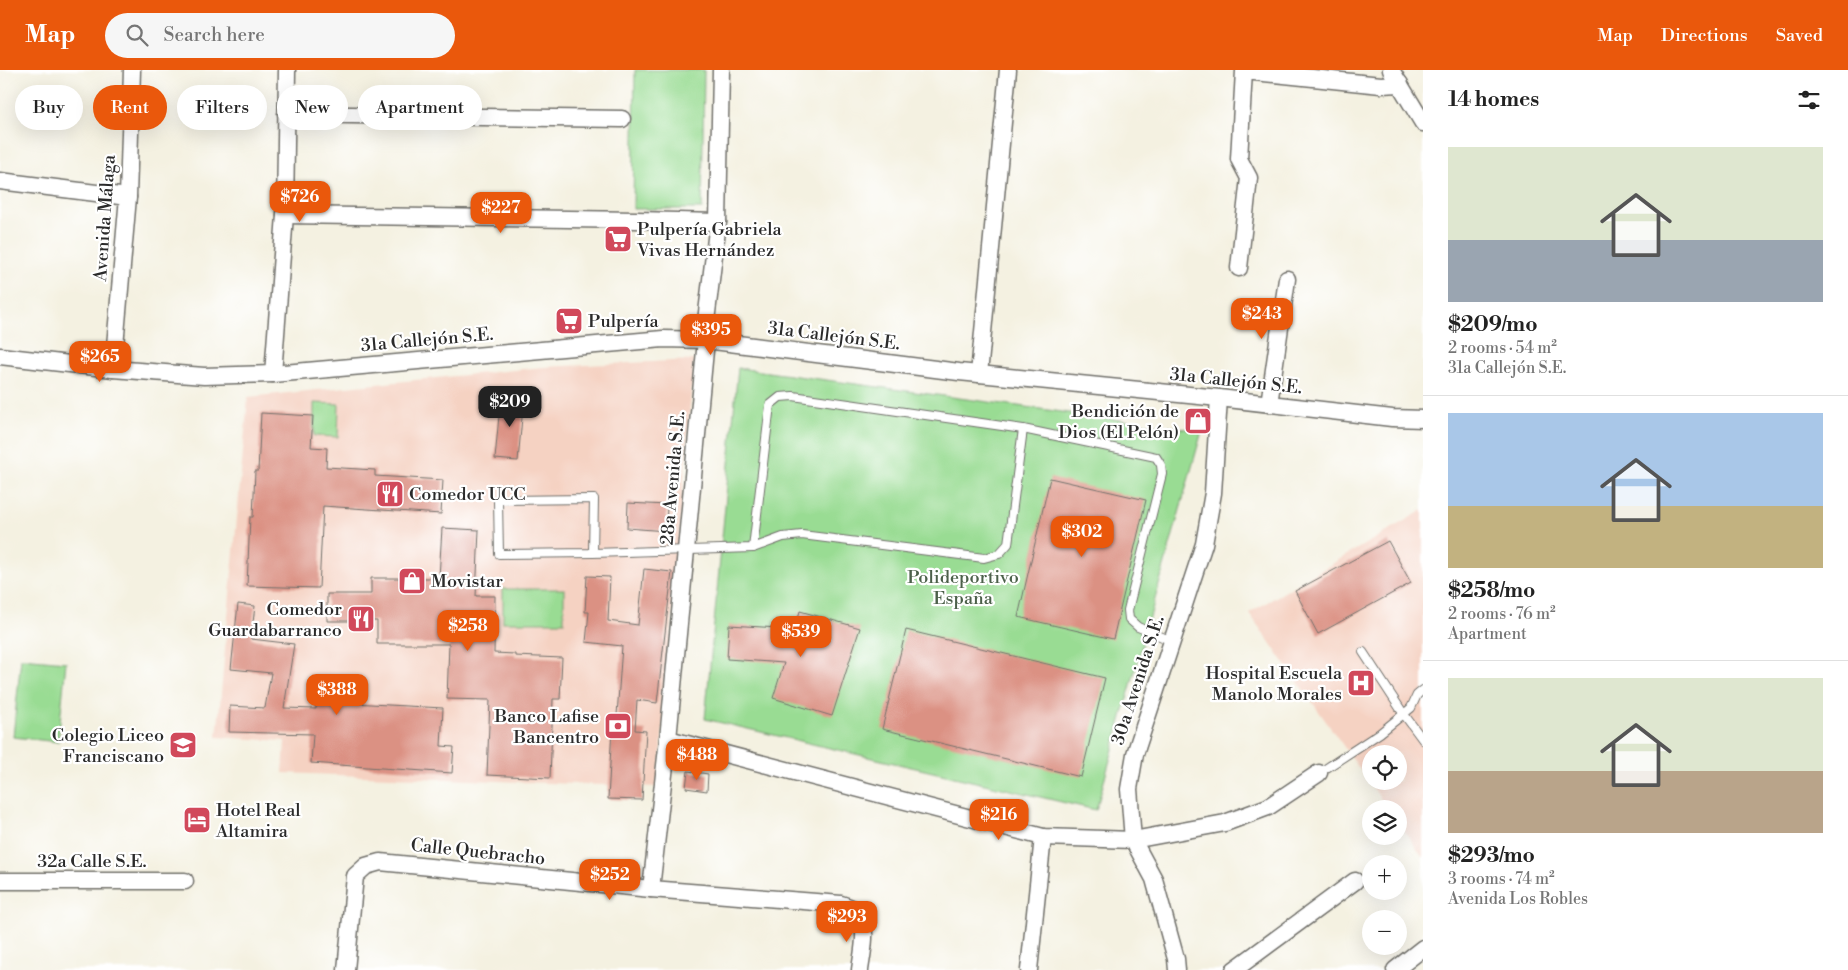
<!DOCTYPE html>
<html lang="en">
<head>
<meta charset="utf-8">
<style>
  :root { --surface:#fff; --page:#f6f6f6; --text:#222; --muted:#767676; --line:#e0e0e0; --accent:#ea580c }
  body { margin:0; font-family:"Libre Bodoni",serif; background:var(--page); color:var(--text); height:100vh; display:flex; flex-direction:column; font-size:19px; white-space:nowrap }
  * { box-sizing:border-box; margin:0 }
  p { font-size:16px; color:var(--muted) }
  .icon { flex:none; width:28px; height:28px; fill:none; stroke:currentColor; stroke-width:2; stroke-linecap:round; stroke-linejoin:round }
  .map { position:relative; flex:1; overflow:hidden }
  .details { display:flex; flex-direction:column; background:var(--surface); width:425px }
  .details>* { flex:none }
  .banner { position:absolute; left:15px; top:15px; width:475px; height:45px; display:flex; gap:10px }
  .buttons { position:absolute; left:1362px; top:675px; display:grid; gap:10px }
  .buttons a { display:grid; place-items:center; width:45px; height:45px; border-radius:50%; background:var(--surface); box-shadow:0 5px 20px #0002; font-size:25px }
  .price { position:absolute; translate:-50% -42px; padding:0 11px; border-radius:10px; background:var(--accent); color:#fff; font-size:16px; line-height:32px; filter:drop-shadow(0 1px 2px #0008) }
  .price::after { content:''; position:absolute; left:50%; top:30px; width:15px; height:11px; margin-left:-8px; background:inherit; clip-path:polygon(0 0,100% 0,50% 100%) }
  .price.current { background:#222; color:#fff }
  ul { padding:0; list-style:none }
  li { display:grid; align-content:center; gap:10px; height:265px; padding:0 25px }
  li+li { border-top:1px solid var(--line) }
  li span { display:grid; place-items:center; height:155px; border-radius:0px; color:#555 }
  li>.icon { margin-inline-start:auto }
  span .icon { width:90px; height:90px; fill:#fffc; stroke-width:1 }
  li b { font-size:21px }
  h2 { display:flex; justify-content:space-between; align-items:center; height:60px; padding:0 25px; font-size:21px }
  .tag { padding:0 18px; border-radius:22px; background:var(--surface); box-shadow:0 5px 20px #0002; font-size:18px; line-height:45px }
  .tag.current { background:var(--accent); color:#fff }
  header { display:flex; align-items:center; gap:30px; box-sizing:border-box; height:70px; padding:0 25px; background:var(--accent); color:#fff }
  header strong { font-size:24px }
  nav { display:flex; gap:28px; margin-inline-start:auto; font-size:18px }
  .search { width:350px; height:45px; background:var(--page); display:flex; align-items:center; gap:12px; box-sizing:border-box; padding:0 18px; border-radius:28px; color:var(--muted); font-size:19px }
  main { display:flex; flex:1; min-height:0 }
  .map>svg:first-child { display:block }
</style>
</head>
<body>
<header>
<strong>Map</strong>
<div class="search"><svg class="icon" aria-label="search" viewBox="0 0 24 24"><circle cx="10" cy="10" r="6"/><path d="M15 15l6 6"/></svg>Search here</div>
<nav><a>Map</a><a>Directions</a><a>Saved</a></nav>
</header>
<main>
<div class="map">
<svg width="1423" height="900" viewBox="0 0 1423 900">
  <rect width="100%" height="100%" fill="#fff"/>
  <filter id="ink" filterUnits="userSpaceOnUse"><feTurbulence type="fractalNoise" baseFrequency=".02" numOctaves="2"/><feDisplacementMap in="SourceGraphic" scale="10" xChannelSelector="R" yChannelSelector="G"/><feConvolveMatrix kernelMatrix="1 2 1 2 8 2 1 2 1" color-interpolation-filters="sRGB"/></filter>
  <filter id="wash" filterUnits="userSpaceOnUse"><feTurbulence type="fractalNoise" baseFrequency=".0096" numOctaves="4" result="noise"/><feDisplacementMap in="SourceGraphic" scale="20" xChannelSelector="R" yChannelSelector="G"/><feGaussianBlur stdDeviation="1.12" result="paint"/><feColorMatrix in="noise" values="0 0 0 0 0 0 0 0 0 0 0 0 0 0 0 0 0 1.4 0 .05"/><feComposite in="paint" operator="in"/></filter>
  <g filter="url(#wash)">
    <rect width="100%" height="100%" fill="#f4f1e1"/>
    <g fill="#f5d2c2" fill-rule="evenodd">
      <path d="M 694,290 L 658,717 L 283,703 L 285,671 L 217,667 L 248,327 L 543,297 Z"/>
      <path d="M 1423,440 L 1423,788 L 1399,753 L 1399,739 L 1388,739 L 1249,543 ZM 1371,684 L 1399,684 L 1399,711 L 1371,711 Z"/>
    </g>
    <g fill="#99dc93" stroke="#62845f">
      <path d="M 635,0 L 704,0 L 702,139 L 633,139 Z"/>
      <path d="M 738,298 L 1202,361 L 1096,740 L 705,649 Z"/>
      <path d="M 314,333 L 339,334 L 338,367 L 314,366 Z"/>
      <rect x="503" y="519" width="61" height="33"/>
      <path d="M 21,588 L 66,592 L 58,672 L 13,667 Z"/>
    </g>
    <g id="blocks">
      <g fill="#db9183">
        <path d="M 501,324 L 524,326 L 518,391 L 495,389 Z"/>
        <path d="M 261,343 L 313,346 L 311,377 L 327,378 L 326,397 L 375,400 L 375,406 L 443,410 L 441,444 L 323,436 L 319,518 L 247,516 L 250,447 L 253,447 L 255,401 L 258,401 Z"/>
        <path d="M 1050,408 L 1146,430 L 1113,569 L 1018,547 Z"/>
        <path d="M 628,433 L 667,435 L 666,461 L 627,458 Z"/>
        <path d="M 442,458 L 479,460 L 476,526 L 495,526 L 494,583 L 515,584 L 515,586 L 562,588 L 560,629 L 553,629 L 550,708 L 487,705 L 490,630 L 447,629 L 449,574 L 377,574 L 377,551 L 327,551 L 327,524 L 371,524 L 371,508 L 439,508 Z"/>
        <path d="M 1388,471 L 1411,513 L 1318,564 L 1295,521 Z"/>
        <path d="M 644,499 L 672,502 L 657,633 L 637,630 L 635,660 L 646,661 L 642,730 L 608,729 L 612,659 L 616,659 L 622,576 L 586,572 L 589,542 L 585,542 L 587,506 L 610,507 L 608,551 L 638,555 Z"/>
        <path d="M 238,534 L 255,536 L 251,569 L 294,574 L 284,638 L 316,639 L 316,631 L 443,638 L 441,676 L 454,677 L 452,703 L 311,693 L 313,664 L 229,662 L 230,636 L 265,638 L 271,603 L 231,599 Z"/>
        <path d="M 800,541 L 860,558 L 832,646 L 773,628 L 784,593 L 727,589 L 729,555 L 795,559 Z"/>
        <path d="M 906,560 L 1105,608 L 1081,707 L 882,659 Z"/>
        <path d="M 688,701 L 708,704 L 707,721 L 686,718 Z"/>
      </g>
    </g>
  </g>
  <g filter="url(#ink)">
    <use href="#blocks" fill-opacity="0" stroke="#71706b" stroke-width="1"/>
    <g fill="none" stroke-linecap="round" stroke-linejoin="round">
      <defs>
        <g id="service">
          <path d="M 753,478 L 770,335 L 780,327 L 793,326 L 1023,359 L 1156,387 L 1161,395 L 1162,404 L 1128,540 L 1129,549 L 1138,557 L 1172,571"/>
          <path d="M 593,483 L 594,429 L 498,430 L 499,484 L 593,483 L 753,478 L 783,467 L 802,465 L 984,488 L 999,484 L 1008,474 L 1023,359"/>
          <path d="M 1363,582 L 1403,643 L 1423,670"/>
          <path d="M 1319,703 L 1380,663 L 1411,638 L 1417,625 L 1423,620"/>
        </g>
        <g id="minor">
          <path d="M 1391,0 L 1423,53"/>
          <path d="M 286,44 L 622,49"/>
          <path d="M 0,111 L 128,127"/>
          <path d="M 285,145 L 636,150 L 718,152"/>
          <path d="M 1239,198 L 1249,108 L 1239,89 L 1244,1 L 1381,15 L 1400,14"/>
          <path d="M 0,286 L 113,299 L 204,306 L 273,304 L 663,269 L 706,270 L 959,302 L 1219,328 L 1392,348 L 1423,349"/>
          <path d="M 113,299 L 128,127 L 132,0"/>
          <path d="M 273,304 L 285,145 L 287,0"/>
          <path d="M 979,304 L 1008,0"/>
          <path d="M 1269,334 L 1287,209"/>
          <path d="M 668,669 L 1043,767 L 1133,770 L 1225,753 L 1268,737 L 1319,703"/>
          <path d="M 0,811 L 185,811"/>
          <path d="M 651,819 L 668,669 L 706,270 L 706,251 L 718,152 L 721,0"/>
          <path d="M 346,900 L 355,806 L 366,796 L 380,792 L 651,819 L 841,834 C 846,836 852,837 856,841 C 870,855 862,883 860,900"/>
          <path d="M 1029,900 L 1043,767"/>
          <path d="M 1177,900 L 1176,889 L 1154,809 L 1133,770 L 1129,719 L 1135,684 L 1204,474 L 1213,423 L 1219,328"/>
          <path d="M 1234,900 L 1355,811"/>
          <path d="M 1395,900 L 1423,878"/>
        </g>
      </defs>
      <use href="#service" stroke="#71706b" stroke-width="10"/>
      <use href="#minor" stroke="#71706b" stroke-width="19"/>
      <use href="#service" stroke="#fff" stroke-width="8"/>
      <use href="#minor" stroke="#fff" stroke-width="16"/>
    </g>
  </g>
  <defs>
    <symbol id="supermarket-square" viewBox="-11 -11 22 22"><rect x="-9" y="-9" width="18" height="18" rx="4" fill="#d1495b" stroke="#fff"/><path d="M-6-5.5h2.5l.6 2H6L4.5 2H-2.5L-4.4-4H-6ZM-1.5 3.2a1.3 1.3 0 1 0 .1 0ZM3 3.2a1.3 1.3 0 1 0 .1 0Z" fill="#fff"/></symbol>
    <symbol id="shop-square" viewBox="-11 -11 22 22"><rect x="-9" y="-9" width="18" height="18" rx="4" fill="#d1495b" stroke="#fff"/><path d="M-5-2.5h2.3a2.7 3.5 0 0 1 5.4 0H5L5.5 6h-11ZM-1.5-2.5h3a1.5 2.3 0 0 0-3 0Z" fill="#fff"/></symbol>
    <symbol id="restaurant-square" viewBox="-11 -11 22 22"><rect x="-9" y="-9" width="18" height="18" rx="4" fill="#d1495b" stroke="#fff"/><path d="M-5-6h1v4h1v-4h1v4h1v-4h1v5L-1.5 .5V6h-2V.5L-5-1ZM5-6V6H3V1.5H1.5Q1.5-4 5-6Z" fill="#fff"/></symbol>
    <symbol id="hospital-square" viewBox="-11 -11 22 22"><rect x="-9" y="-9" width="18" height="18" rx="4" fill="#d1495b" stroke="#fff"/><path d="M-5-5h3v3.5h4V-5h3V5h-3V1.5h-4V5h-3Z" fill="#fff"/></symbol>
    <symbol id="bank-square" viewBox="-11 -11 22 22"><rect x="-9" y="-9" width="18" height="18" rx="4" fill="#d1495b" stroke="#fff"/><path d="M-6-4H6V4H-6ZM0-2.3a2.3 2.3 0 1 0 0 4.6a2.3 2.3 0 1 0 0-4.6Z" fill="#fff"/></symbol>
    <symbol id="school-square" viewBox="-11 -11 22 22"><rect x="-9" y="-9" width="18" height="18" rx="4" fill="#d1495b" stroke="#fff"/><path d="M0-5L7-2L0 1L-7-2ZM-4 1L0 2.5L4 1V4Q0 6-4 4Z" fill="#fff"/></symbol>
    <symbol id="hotel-square" viewBox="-11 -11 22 22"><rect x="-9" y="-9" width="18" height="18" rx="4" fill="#d1495b" stroke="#fff"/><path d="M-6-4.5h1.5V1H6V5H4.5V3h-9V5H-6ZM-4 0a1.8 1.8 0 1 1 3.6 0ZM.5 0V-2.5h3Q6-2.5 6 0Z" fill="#fff"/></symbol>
  </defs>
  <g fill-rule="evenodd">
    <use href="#supermarket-square" x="602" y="153" width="32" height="32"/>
    <use href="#supermarket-square" x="553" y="235" width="32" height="32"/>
    <use href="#shop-square" x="1182" y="335" width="32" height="32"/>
    <use href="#restaurant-square" x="374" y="408" width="32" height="32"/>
    <use href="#shop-square" x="396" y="495" width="32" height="32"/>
    <use href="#restaurant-square" x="345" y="533" width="32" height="32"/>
    <use href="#hospital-square" x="1345" y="597" width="32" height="32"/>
    <use href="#bank-square" x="602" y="640" width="32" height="32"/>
    <use href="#school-square" x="167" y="659" width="32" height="32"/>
    <use href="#hotel-square" x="181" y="734" width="32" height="32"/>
  </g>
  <g text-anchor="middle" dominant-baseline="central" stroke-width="4.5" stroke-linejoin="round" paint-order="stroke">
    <g font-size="18" fill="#2b2b2b" stroke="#fff">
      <text transform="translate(105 148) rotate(-86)">Avenida Málaga</text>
      <text transform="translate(834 266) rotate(7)">31a Callejón S.E.</text>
      <text transform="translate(427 270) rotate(-5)">31a Callejón S.E.</text>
      <text transform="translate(1236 311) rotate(6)">31a Callejón S.E.</text>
      <text transform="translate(673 408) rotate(-85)">28a Avenida S.E.</text>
      <text transform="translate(1138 610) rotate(-72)">30a Avenida S.E.</text>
      <text transform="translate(478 782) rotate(6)">Calle Quebracho</text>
      <text x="92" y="791">32a Calle S.E.</text>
    </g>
    <g font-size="18" fill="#2b2b2b" stroke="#fff" text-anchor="start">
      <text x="637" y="159">Pulpería Gabriela<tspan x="637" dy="21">Vivas Hernández</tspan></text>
      <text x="588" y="251">Pulpería</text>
      <text x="1179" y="341" text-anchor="end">Bendición de<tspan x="1179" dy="21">Dios (El Pelón)</tspan></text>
      <text x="409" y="424">Comedor UCC</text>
      <text x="431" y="511">Movistar</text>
      <text x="342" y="539" text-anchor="end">Comedor<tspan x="342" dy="21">Guardabarranco</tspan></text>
      <text x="1342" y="603" text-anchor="end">Hospital Escuela<tspan x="1342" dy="21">Manolo Morales</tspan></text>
      <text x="599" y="646" text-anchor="end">Banco Lafise<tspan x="599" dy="21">Bancentro</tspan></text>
      <text x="164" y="665" text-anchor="end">Colegio Liceo<tspan x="164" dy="21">Franciscano</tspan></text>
      <text x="216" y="740">Hotel Real<tspan x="216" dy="21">Altamira</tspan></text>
    </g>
    <g font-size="18" fill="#4c604a" stroke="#fff">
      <text x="963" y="507">Polideportivo<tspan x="963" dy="21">España</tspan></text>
    </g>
  </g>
</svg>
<div class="buttons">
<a><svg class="icon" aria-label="locate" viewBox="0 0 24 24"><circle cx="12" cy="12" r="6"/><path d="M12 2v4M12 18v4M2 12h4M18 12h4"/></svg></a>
<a><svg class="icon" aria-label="layers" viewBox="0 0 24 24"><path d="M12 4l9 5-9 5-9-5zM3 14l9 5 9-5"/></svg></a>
<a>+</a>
<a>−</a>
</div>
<b class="price" style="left:300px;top:153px">$726</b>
<b class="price" style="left:501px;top:164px">$227</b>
<b class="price" style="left:1262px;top:270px">$243</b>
<b class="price" style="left:711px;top:286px">$395</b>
<b class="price" style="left:100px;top:313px">$265</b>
<b class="price current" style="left:510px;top:358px">$209</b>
<b class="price" style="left:1082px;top:488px">$302</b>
<b class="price" style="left:468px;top:582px">$258</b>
<b class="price" style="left:801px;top:588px">$539</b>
<b class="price" style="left:337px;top:646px">$388</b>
<b class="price" style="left:697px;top:711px">$488</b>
<b class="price" style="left:999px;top:771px">$216</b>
<b class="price" style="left:610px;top:831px">$252</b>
<b class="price" style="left:847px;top:873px">$293</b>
<div class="banner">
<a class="tag">Buy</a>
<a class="tag current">Rent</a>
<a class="tag">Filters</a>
<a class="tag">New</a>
<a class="tag">Apartment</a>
</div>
</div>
<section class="details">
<h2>14 homes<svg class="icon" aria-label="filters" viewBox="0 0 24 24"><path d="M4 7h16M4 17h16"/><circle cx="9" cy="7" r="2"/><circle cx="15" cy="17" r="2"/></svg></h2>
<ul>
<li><span style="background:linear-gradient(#dfe7d0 60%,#9aa5b1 0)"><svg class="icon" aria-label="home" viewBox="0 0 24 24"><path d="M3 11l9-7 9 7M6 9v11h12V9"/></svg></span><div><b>$209/mo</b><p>2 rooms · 54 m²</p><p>31a Callejón S.E.</p></div></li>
<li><span style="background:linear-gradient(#a9c7e8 60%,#c2b280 0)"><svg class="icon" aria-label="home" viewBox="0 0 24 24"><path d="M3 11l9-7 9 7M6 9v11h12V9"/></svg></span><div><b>$258/mo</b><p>2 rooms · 76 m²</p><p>Apartment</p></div></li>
<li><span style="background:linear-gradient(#dfe7d0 60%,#b9a48a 0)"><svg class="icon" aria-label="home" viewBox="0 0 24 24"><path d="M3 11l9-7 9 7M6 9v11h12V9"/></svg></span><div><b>$293/mo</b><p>3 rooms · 74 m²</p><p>Avenida Los Robles</p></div></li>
</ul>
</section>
</main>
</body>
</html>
